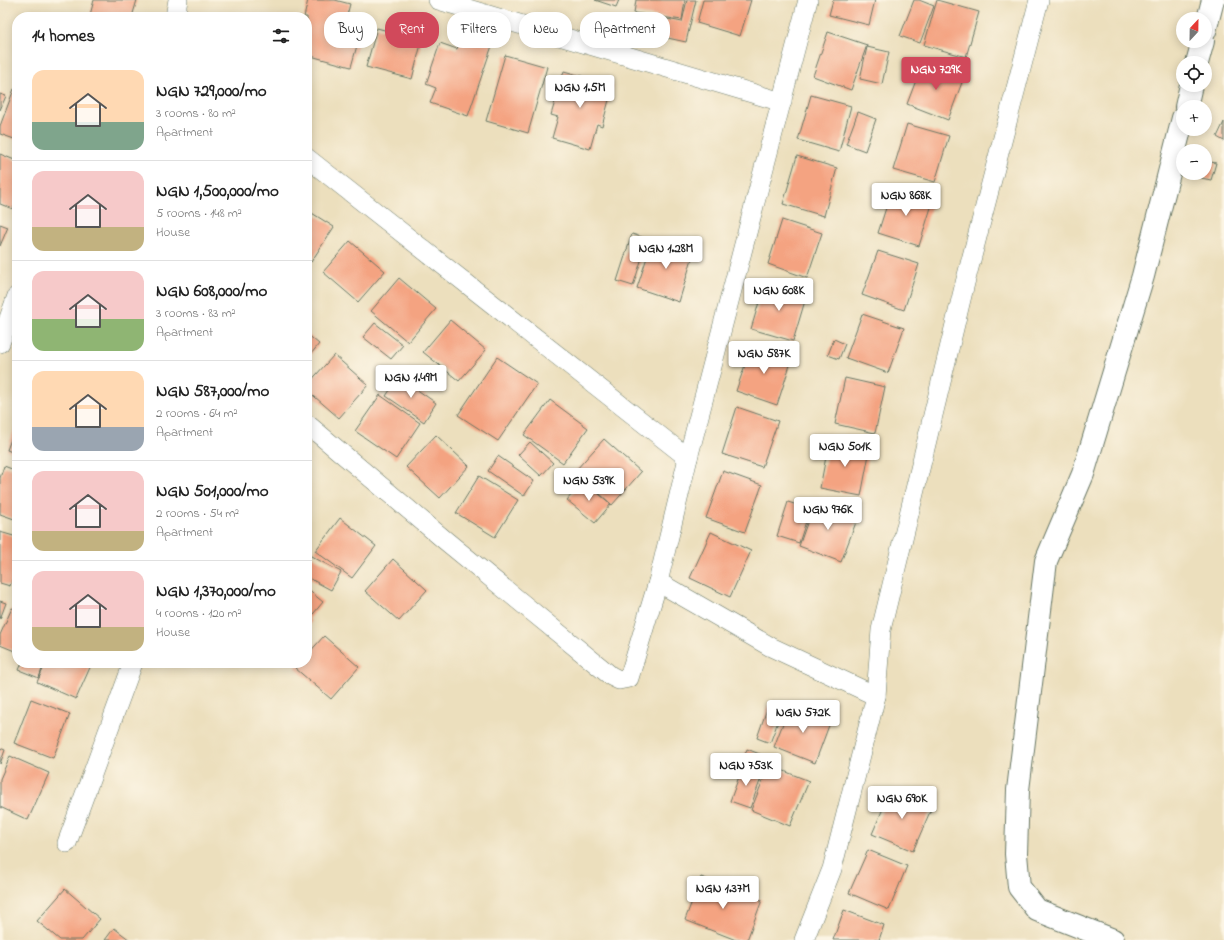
<!DOCTYPE html>
<html lang="en">
<head>
<meta charset="utf-8">
<style>
  :root { --surface:#fff; --page:#f2f2f2; --text:#222; --muted:#767676; --line:#e0e0e0; --accent:#d1495b }
  body { margin:0; font-family:"Indie Flower",sans-serif; background:var(--page); color:var(--text); height:100vh; display:flex; flex-direction:column; font-size:15px; white-space:nowrap }
  * { box-sizing:border-box; margin:0 }
  p { font-size:13px; color:var(--muted) }
  .icon { flex:none; width:22px; height:22px; fill:none; stroke:currentColor; stroke-width:2; stroke-linecap:round; stroke-linejoin:round }
  .map { position:relative; flex:1; overflow:hidden }
  .sheet { position:absolute; left:12px; top:12px; width:300px; height:656px; display:flex; flex-direction:column; background:var(--surface); border-radius:16px; box-shadow:0 2px 10px #0003 }
  .sheet>* { flex:none }
  .banner { position:absolute; left:324px; top:12px; width:380px; height:36px; display:flex; gap:8px }
  .needle { width:26px; rotate:22deg }
  .tools { position:absolute; left:1176px; top:12px; display:grid; gap:8px }
  .tools a { display:grid; place-items:center; width:36px; height:36px; border-radius:50%; background:var(--surface); box-shadow:0 2px 10px #0003; font-size:20px }
  .price { position:absolute; translate:-50% -34px; padding:0 9px; border-radius:4px; background:#fff; color:#222; font-size:13px; line-height:26px; filter:drop-shadow(0 1px 2px #0008) }
  .price::after { content:''; position:absolute; left:50%; top:24px; width:12px; height:9px; margin-left:-6px; background:inherit; clip-path:polygon(0 0,100% 0,50% 100%) }
  .price.selected { background:var(--accent); color:#fff }
  ul { padding:0; list-style:none }
  li { display:flex; align-items:center; gap:12px; height:100px; padding:0 20px }
  li+li { border-top:1px solid var(--line) }
  li span { display:grid; place-items:center; flex:none; width:112px; height:80px; border-radius:12px; color:#555 }
  li>.icon { margin-inline-start:auto }
  span .icon { width:48px; height:48px; fill:#fffc; stroke-width:1 }
  li b { font-size:17px }
  h2 { display:flex; justify-content:space-between; align-items:center; height:48px; padding:0 20px; font-size:17px }
  .tag { padding:0 14px; border-radius:16px; background:var(--surface); box-shadow:0 2px 10px #0003; font-size:14px; line-height:36px }
  .tag.selected { background:var(--accent); color:#fff }
  .map>svg:first-child { display:block }
</style>
</head>
<body>
<div class="map">
<svg width="1224" height="940" viewBox="0 0 1224 940">
  <rect width="100%" height="100%" fill="#fcf5e5"/>
  <filter id="ink" filterUnits="userSpaceOnUse"><feTurbulence type="fractalNoise" baseFrequency=".025" numOctaves="2"/><feDisplacementMap in="SourceGraphic" scale="8" xChannelSelector="R" yChannelSelector="G"/><feConvolveMatrix kernelMatrix="1 2 1 2 8 2 1 2 1" color-interpolation-filters="sRGB"/></filter>
  <filter id="wash" filterUnits="userSpaceOnUse"><feTurbulence type="fractalNoise" baseFrequency=".012" numOctaves="4" result="noise"/><feDisplacementMap in="SourceGraphic" scale="16" xChannelSelector="R" yChannelSelector="G"/><feGaussianBlur stdDeviation="0.9" result="paint"/><feColorMatrix in="noise" values="0 0 0 0 0 0 0 0 0 0 0 0 0 0 0 0 0 1.4 0 .05"/><feComposite in="paint" operator="in"/></filter>
  <g filter="url(#wash)">
    <rect width="100%" height="100%" fill="#ecdfbd"/>
    <g id="blocks">
      <g fill="#f4a381">
        <path d="M 94,0 L 137,0 L 132,17 L 96,17 L 90,15 Z"/>
        <path d="M 308,0 L 335,0 L 350,4 L 346,19 L 363,24 L 351,67 L 307,55 L 307,17 L 304,17 Z"/>
        <path d="M 595,0 L 619,0 L 616,7 Z"/>
        <path d="M 636,0 L 685,0 L 682,20 L 634,13 Z"/>
        <path d="M 687,0 L 696,0 L 686,42 L 663,37 L 667,19 L 682,22 Z"/>
        <path d="M 703,0 L 751,0 L 740,36 L 697,23 Z"/>
        <path d="M 833,0 L 875,0 L 869,25 L 829,15 Z"/>
        <path d="M 914,0 L 919,0 L 934,6 L 920,43 L 900,36 Z"/>
        <path d="M 937,0 L 979,12 L 966,57 L 924,45 Z"/>
        <path d="M 465,26 L 495,37 L 468,116 L 430,103 L 436,88 L 426,84 L 440,43 L 457,49 Z"/>
        <path d="M 377,28 L 422,40 L 412,79 L 366,67 Z"/>
        <path d="M 828,32 L 867,45 L 851,90 L 813,76 Z"/>
        <path d="M 867,47 L 889,52 L 882,84 L 860,79 Z"/>
        <path d="M 505,55 L 547,67 L 528,133 L 486,121 Z"/>
        <path d="M 923,62 L 964,77 L 948,120 L 907,104 Z"/>
        <path d="M 564,71 L 613,85 L 602,126 L 597,124 L 590,149 L 552,138 L 558,117 L 551,115 Z"/>
        <path d="M 14,89 L 17,90 L 17,140 L 0,134 L 0,126 Z"/>
        <path d="M 0,94 L 6,96 L 0,110 Z"/>
        <path d="M 811,95 L 851,106 L 839,152 L 798,140 Z"/>
        <path d="M 858,112 L 876,119 L 865,151 L 846,144 Z"/>
        <path d="M 1224,122 L 1224,141 L 1217,137 Z"/>
        <path d="M 907,124 L 949,136 L 935,182 L 893,170 Z"/>
        <path d="M 0,154 L 17,161 L 17,200 L 13,209 L 0,204 Z"/>
        <path d="M 797,156 L 837,168 L 824,216 L 783,204 Z"/>
        <path d="M 1205,161 L 1216,163 L 1211,180 L 1196,177 L 1197,173 L 1205,173 Z"/>
        <path d="M 892,189 L 933,201 L 919,246 L 878,233 Z"/>
        <path d="M 307,210 L 334,227 L 311,262 L 307,259 Z"/>
        <path d="M 782,220 L 822,233 L 807,278 L 768,264 Z"/>
        <path d="M 0,224 L 8,227 L 0,246 Z"/>
        <path d="M 632,234 L 648,239 L 633,286 L 617,281 Z"/>
        <path d="M 653,239 L 694,252 L 679,302 L 637,288 Z"/>
        <path d="M 350,241 L 385,271 L 358,302 L 323,272 Z"/>
        <path d="M 878,251 L 919,264 L 904,310 L 862,295 Z"/>
        <path d="M 399,278 L 436,309 L 408,342 L 371,311 Z"/>
        <path d="M 765,282 L 807,294 L 793,341 L 751,329 Z"/>
        <path d="M 862,314 L 904,328 L 888,373 L 846,358 Z"/>
        <path d="M 450,320 L 486,350 L 459,381 L 423,352 Z"/>
        <path d="M 375,323 L 403,345 L 391,359 L 363,337 Z"/>
        <path d="M 307,334 L 319,344 L 307,359 Z"/>
        <path d="M 834,339 L 845,344 L 839,359 L 828,355 Z"/>
        <path d="M 752,345 L 792,359 L 777,405 L 736,391 Z"/>
        <path d="M 334,355 L 368,385 L 339,418 L 307,390 L 307,385 Z"/>
        <path d="M 497,357 L 537,384 L 498,441 L 458,415 Z"/>
        <path d="M 399,377 L 436,403 L 424,422 L 386,396 Z"/>
        <path d="M 845,378 L 885,387 L 875,433 L 835,424 Z"/>
        <path d="M 380,395 L 420,423 L 396,459 L 355,431 Z"/>
        <path d="M 550,400 L 588,428 L 563,463 L 524,435 Z"/>
        <path d="M 737,407 L 778,421 L 762,467 L 722,454 Z"/>
        <path d="M 17,423 L 17,454 L 7,450 Z"/>
        <path d="M 436,435 L 469,466 L 440,498 L 406,467 Z"/>
        <path d="M 604,439 L 641,472 L 612,505 L 575,471 Z"/>
        <path d="M 829,441 L 870,449 L 861,496 L 820,488 Z"/>
        <path d="M 530,442 L 553,463 L 541,476 L 518,455 Z"/>
        <path d="M 498,456 L 534,481 L 524,496 L 488,471 Z"/>
        <path d="M 4,466 L 17,471 L 17,520 L 0,514 L 0,478 Z"/>
        <path d="M 723,471 L 762,485 L 745,532 L 706,518 Z"/>
        <path d="M 479,476 L 518,500 L 495,537 L 456,513 Z"/>
        <path d="M 583,481 L 611,504 L 595,523 L 567,500 Z"/>
        <path d="M 815,501 L 858,517 L 841,562 L 799,546 Z"/>
        <path d="M 788,502 L 810,509 L 799,543 L 777,536 Z"/>
        <path d="M 340,518 L 376,546 L 352,578 L 315,551 Z"/>
        <path d="M 0,532 L 17,537 L 17,567 L 10,586 L 0,583 Z"/>
        <path d="M 711,532 L 751,551 L 730,597 L 690,578 Z"/>
        <path d="M 309,555 L 341,572 L 331,590 L 307,577 L 307,559 Z"/>
        <path d="M 393,559 L 427,590 L 399,621 L 365,591 Z"/>
        <path d="M 307,589 L 323,602 L 309,619 L 311,622 L 307,627 Z"/>
        <path d="M 0,601 L 6,603 L 0,619 Z"/>
        <path d="M 12,608 L 17,610 L 17,652 L 0,645 L 0,635 Z"/>
        <path d="M 324,636 L 359,667 L 331,699 L 295,668 L 300,663 L 307,663 L 307,655 Z"/>
        <path d="M 22,663 L 44,663 L 39,678 L 19,670 Z"/>
        <path d="M 46,663 L 92,663 L 76,699 L 37,682 Z"/>
        <path d="M 31,699 L 70,714 L 53,758 L 14,743 Z"/>
        <path d="M 790,705 L 831,720 L 815,763 L 774,747 Z"/>
        <path d="M 768,706 L 782,711 L 770,743 L 757,738 Z"/>
        <path d="M 0,748 L 5,750 L 0,764 Z"/>
        <path d="M 747,749 L 767,757 L 763,770 L 742,763 Z"/>
        <path d="M 10,756 L 49,773 L 28,820 L 0,807 L 0,779 Z"/>
        <path d="M 769,765 L 809,781 L 790,826 L 751,810 Z"/>
        <path d="M 743,766 L 763,773 L 750,808 L 730,801 Z"/>
        <path d="M 891,790 L 932,807 L 913,851 L 872,834 Z"/>
        <path d="M 868,850 L 907,866 L 889,910 L 849,893 Z"/>
        <path d="M 701,877 L 762,900 L 747,940 L 736,940 L 685,920 Z"/>
        <path d="M 65,889 L 100,919 L 82,940 L 60,940 L 37,921 Z"/>
        <path d="M 844,910 L 884,925 L 879,940 L 833,940 Z"/>
        <path d="M 114,928 L 130,940 L 105,940 Z"/>
      </g>
    </g>
  </g>
  <g filter="url(#ink)">
    <use href="#blocks" fill-opacity="0" stroke="#677664" stroke-width="1"/>
    <g fill="none" stroke-linecap="round" stroke-linejoin="round">
      <defs>
        <g id="minor">
          <path d="M 438,0 L 782,102"/>
          <path d="M 808,0 L 688,458 L 658,582 L 771,647 L 876,696"/>
          <path d="M 175,17 L 178,0"/>
          <path d="M 307,158 L 688,458"/>
          <path d="M 0,343 L 17,296"/>
          <path d="M 307,424 L 446,541 L 611,676 L 619,680 L 629,678 L 658,582"/>
          <path d="M 67,843 L 133,663"/>
          <path d="M 804,940 L 832,869 L 876,696 L 881,630 L 965,283 L 1039,0"/>
        </g>
        <g id="tertiary">
          <path d="M 1205,31 L 1213,0"/>
          <path d="M 1197,63 L 1203,41"/>
          <path d="M 1186,107 L 1191,85"/>
          <path d="M 1113,940 L 1037,910 L 1019,887 L 1016,854 L 1018,790 L 1046,561 L 1083,474 L 1143,276 L 1183,118"/>
        </g>
      </defs>
      <use href="#minor" stroke="#677664" stroke-width="20"/>
      <use href="#tertiary" stroke="#677664" stroke-width="24"/>
      <use href="#minor" stroke="#fff" stroke-width="19"/>
      <use href="#tertiary" stroke="#fff" stroke-width="22"/>
    </g>
  </g>
</svg>
<div class="tools">
<a><svg class="needle" viewBox="-14 -14 28 28"><path d="M0-13l5 13h-10z" fill="#e53935"/><path d="M0 13l5-13h-10z" fill="#767676"/></svg></a>
<a><svg class="icon" aria-label="locate" viewBox="0 0 24 24"><circle cx="12" cy="12" r="6"/><path d="M12 2v4M12 18v4M2 12h4M18 12h4"/></svg></a>
<a>+</a>
<a>−</a>
</div>
<b class="price selected" style="left:936px;top:91px">NGN 729K</b>
<b class="price" style="left:580px;top:109px">NGN 1.5M</b>
<b class="price" style="left:906px;top:217px">NGN 868K</b>
<b class="price" style="left:666px;top:270px">NGN 1.28M</b>
<b class="price" style="left:779px;top:312px">NGN 608K</b>
<b class="price" style="left:764px;top:375px">NGN 587K</b>
<b class="price" style="left:411px;top:399px">NGN 1.49M</b>
<b class="price" style="left:845px;top:468px">NGN 501K</b>
<b class="price" style="left:589px;top:502px">NGN 539K</b>
<b class="price" style="left:828px;top:531px">NGN 976K</b>
<b class="price" style="left:803px;top:734px">NGN 572K</b>
<b class="price" style="left:746px;top:787px">NGN 753K</b>
<b class="price" style="left:902px;top:820px">NGN 690K</b>
<b class="price" style="left:723px;top:910px">NGN 1.37M</b>
<div class="banner">
<a class="tag">Buy</a>
<a class="tag selected">Rent</a>
<a class="tag">Filters</a>
<a class="tag">New</a>
<a class="tag">Apartment</a>
</div>
<section class="sheet">
<h2>14 homes<svg class="icon" aria-label="filters" viewBox="0 0 24 24"><path d="M4 7h16M4 17h16"/><circle cx="9" cy="7" r="2"/><circle cx="15" cy="17" r="2"/></svg></h2>
<ul>
<li><span style="background:linear-gradient(#ffd9b3 65%,#7fa58c 0)"><svg class="icon" aria-label="home" viewBox="0 0 24 24"><path d="M3 11l9-7 9 7M6 9v11h12V9"/></svg></span><div><b>NGN 729,000/mo</b><p>3 rooms · 80 m²</p><p>Apartment</p></div></li>
<li><span style="background:linear-gradient(#f6c9c9 70%,#c2b280 0)"><svg class="icon" aria-label="home" viewBox="0 0 24 24"><path d="M3 11l9-7 9 7M6 9v11h12V9"/></svg></span><div><b>NGN 1,500,000/mo</b><p>5 rooms · 148 m²</p><p>House</p></div></li>
<li><span style="background:linear-gradient(#f6c9c9 60%,#8fb573 0)"><svg class="icon" aria-label="home" viewBox="0 0 24 24"><path d="M3 11l9-7 9 7M6 9v11h12V9"/></svg></span><div><b>NGN 608,000/mo</b><p>3 rooms · 83 m²</p><p>Apartment</p></div></li>
<li><span style="background:linear-gradient(#ffd9b3 70%,#9aa5b1 0)"><svg class="icon" aria-label="home" viewBox="0 0 24 24"><path d="M3 11l9-7 9 7M6 9v11h12V9"/></svg></span><div><b>NGN 587,000/mo</b><p>2 rooms · 64 m²</p><p>Apartment</p></div></li>
<li><span style="background:linear-gradient(#f6c9c9 75%,#c2b280 0)"><svg class="icon" aria-label="home" viewBox="0 0 24 24"><path d="M3 11l9-7 9 7M6 9v11h12V9"/></svg></span><div><b>NGN 501,000/mo</b><p>2 rooms · 54 m²</p><p>Apartment</p></div></li>
<li><span style="background:linear-gradient(#f6c9c9 70%,#c2b280 0)"><svg class="icon" aria-label="home" viewBox="0 0 24 24"><path d="M3 11l9-7 9 7M6 9v11h12V9"/></svg></span><div><b>NGN 1,370,000/mo</b><p>4 rooms · 120 m²</p><p>House</p></div></li>
</ul>
</section>
</div>
</body>
</html>
